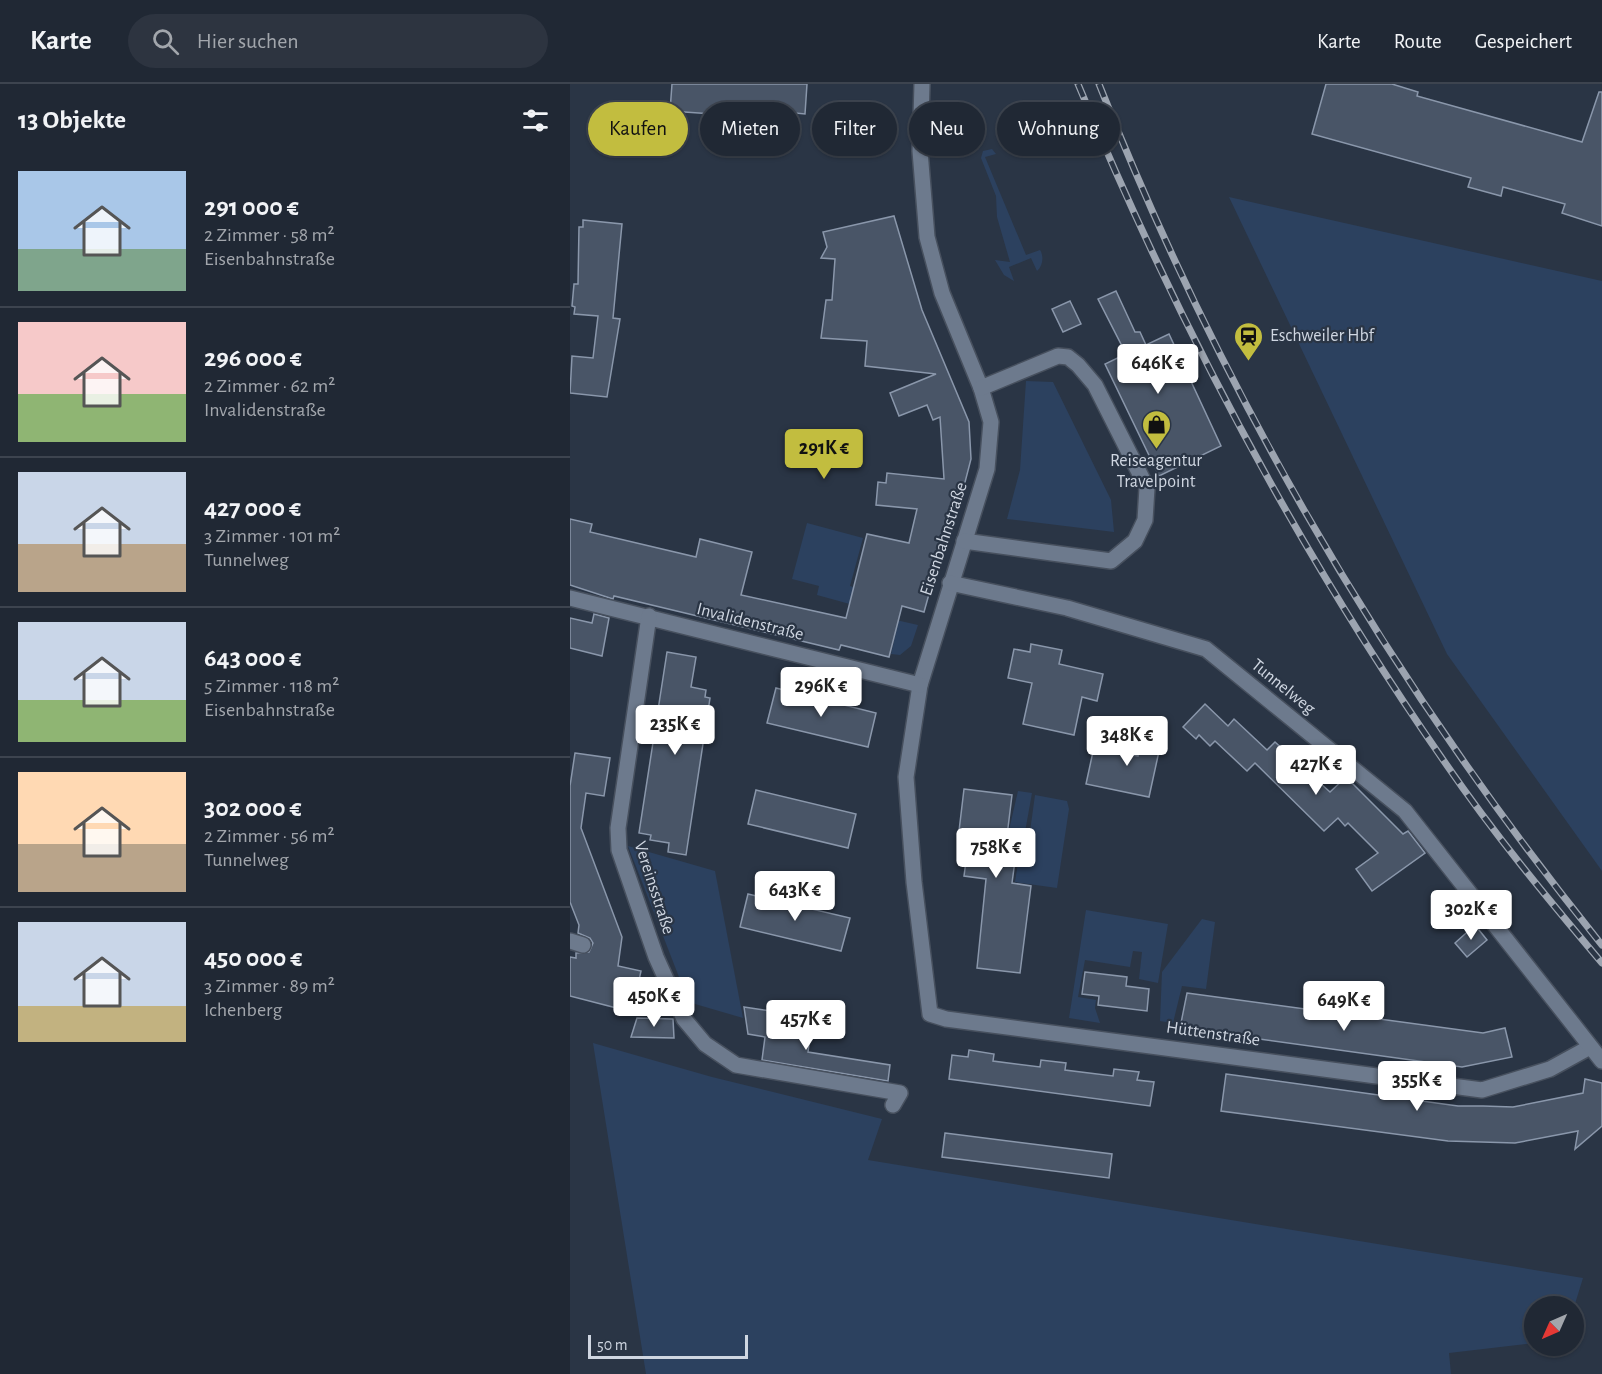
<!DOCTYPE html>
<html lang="de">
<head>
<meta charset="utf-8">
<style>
  :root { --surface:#202834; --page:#2d3440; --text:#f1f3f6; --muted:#a2a6ac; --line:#3d444f; --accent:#c2bd3f }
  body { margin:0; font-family:"Alegreya Sans",sans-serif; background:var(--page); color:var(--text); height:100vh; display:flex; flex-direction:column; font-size:22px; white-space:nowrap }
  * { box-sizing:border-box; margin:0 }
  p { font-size:20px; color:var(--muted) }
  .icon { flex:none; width:33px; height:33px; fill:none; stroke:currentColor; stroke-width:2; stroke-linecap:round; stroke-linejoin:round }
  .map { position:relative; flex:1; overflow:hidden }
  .details { display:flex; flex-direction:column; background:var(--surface); width:570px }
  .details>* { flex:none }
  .hud { position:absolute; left:18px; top:18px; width:570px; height:54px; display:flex; gap:12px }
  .needle { width:39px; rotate:225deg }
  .fabs { position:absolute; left:954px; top:1212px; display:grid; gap:12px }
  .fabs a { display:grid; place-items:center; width:60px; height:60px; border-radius:50%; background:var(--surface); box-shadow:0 2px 4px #0004,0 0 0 2px var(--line); font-size:30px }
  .scale { position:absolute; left:18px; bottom:15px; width:160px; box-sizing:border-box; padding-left:6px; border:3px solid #cfd6e1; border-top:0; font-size:16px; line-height:21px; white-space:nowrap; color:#cfd6e1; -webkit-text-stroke:4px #2a3545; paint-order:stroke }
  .price { position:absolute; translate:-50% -51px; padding:0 14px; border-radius:6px; background:#fff; color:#222; font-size:20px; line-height:39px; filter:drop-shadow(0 2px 3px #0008) }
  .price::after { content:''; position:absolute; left:50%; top:36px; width:18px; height:14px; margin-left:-9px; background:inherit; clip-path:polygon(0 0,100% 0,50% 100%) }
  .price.active { background:var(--accent); color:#111 }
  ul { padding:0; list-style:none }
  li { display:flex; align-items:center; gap:18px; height:150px; padding:0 18px }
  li+li { border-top:2px solid var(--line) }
  li span { display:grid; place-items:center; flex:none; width:168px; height:120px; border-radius:0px; color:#555 }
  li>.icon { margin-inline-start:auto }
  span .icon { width:72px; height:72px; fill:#fffc; stroke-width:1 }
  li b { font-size:26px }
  h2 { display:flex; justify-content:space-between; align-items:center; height:72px; padding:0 18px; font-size:26px }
  .chip { padding:0 21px; border-radius:27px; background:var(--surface); box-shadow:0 2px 4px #0004,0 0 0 2px var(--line); font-size:21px; line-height:54px }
  .chip.active { background:var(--accent); color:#111 }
  header { display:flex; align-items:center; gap:36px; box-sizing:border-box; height:84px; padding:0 30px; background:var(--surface); border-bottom:2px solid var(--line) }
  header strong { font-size:28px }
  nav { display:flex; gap:33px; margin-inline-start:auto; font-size:21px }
  .search { width:420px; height:54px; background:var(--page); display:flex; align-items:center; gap:15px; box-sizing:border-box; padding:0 21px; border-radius:33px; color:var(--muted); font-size:22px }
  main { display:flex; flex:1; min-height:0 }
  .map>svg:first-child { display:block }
</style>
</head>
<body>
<header>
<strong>Karte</strong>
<div class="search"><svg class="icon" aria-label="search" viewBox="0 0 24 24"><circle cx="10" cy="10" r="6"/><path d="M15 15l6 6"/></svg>Hier suchen</div>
<nav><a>Karte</a><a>Route</a><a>Gespeichert</a></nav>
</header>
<main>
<section class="details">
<h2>13 Objekte<svg class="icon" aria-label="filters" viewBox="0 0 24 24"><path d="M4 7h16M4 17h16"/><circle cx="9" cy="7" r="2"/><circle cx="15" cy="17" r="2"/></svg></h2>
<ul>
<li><span style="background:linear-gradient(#a9c7e8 65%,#7fa58c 0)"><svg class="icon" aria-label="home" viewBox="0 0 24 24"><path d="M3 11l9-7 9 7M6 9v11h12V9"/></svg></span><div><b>291 000 €</b><p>2 Zimmer · 58 m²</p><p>Eisenbahnstraße</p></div></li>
<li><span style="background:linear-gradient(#f6c9c9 60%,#8fb573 0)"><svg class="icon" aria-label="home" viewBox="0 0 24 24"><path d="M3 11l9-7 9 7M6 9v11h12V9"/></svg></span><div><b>296 000 €</b><p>2 Zimmer · 62 m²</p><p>Invalidenstraße</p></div></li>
<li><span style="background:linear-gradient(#c9d6e8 60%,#b9a48a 0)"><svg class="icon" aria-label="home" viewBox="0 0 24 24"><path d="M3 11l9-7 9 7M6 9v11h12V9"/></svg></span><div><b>427 000 €</b><p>3 Zimmer · 101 m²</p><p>Tunnelweg</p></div></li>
<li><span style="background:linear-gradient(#c9d6e8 65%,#8fb573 0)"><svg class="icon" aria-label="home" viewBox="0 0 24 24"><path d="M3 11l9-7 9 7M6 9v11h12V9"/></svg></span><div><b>643 000 €</b><p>5 Zimmer · 118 m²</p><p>Eisenbahnstraße</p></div></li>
<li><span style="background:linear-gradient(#ffd9b3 60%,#b9a48a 0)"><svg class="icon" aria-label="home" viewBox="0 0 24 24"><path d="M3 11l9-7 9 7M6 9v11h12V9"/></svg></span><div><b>302 000 €</b><p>2 Zimmer · 56 m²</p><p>Tunnelweg</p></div></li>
<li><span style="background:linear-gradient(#c9d6e8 70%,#c2b280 0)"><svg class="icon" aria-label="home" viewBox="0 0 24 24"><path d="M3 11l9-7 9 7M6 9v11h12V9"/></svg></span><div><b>450 000 €</b><p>3 Zimmer · 89 m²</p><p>Ichenberg</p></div></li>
</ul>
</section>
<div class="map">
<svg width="1032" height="1290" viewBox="0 0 1032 1290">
  <rect width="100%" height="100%" fill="#2a3545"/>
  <g fill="#2c415f">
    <path d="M 422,65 L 426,70 L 415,73 L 456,171 L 470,166 C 474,172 473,182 467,187 L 461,174 L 439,183 L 444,197 L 434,191 L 425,176 L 440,178 L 427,133 L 426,112 L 411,74 L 413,67 Z"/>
    <path d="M 659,113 L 1032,197 L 1032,787 L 877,570 Z"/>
    <path d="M 456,297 L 483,298 L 541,416 L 544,448 L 437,435 L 450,386 Z"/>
    <path d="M 237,439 L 293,454 L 280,502 L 303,509 L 298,525 L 247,511 L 249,502 L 222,495 Z"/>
    <path d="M 326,536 L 348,541 L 341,562 L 330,571 L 321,570 L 328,540 L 325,539 Z"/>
    <path d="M 448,707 L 462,709 L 455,748 L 439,746 Z"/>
    <path d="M 465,711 L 497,717 L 499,725 L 487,804 L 445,798 L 452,754 L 459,755 Z"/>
    <path d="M 58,762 L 145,787 L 173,934 L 125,920 L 116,911 Z"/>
    <path d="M 516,826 L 598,840 L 588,899 L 569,895 L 572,868 L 563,867 L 560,883 L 515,876 L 508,913 L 526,916 L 525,924 L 530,939 L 499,934 Z"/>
    <path d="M 632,835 L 645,838 L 636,905 L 612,902 L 603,939 L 590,937 L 592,888 Z"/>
    <path d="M 23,959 L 142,993 L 312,1035 L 298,1076 L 1013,1194 L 1004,1223 L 964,1222 L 964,1259 L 879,1269 L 881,1290 L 76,1290 Z"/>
  </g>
  <g fill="#495567" stroke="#8a97ab" stroke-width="1.5">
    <path d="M 102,0 L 237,0 L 235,30 L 144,21 L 143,30 L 100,27 Z"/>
    <path d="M 756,0 L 822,0 L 848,8 L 847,12 L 1012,58 L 1029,8 L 1032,8 L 1032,142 L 992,129 L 995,120 L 933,103 L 931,112 L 898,103 L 901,94 L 742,50 Z"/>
    <path d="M 324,132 L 352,226 L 399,338 L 401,375 L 393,406 L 388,406 L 354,528 L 332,522 L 319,573 L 271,561 L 269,566 L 44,512 L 43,515 L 0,501 L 0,435 L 22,440 L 20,448 L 126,473 L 130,455 L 182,468 L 171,511 L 276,534 L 297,450 L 339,459 L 347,425 L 306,421 L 308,398 L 316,399 L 317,389 L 374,395 L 370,333 L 363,336 L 357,321 L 329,332 L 320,309 L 366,290 L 295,282 L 297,257 L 251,254 L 256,216 L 262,216 L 265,175 L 251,174 L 257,163 L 253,148 Z"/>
    <path d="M 13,136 L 52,140 L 43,234 L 50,235 L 37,313 L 0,309 L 2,272 L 23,274 L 28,232 L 4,230 L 5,223 L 2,222 L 4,200 L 8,200 L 9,143 L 13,143 Z"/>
    <path d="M 546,207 L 565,248 L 570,248 L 576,261 L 599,250 L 651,362 L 589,392 L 535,280 L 556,270 L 528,215 Z"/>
    <path d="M 500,217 L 511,240 L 493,248 L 482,225 Z"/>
    <path d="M 24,530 L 39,534 L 32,572 L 0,564 L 0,534 L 22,539 Z"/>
    <path d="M 461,560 L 492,566 L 489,580 L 533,590 L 527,617 L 512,613 L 504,651 L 453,640 L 462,599 L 438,594 L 444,565 L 460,568 Z"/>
    <path d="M 97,568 L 126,573 L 121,603 L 136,606 L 135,613 L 140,614 L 116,771 L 98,768 L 99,759 L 80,756 L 81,751 L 69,749 Z"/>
    <path d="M 206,604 L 306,629 L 298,663 L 197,639 Z"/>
    <path d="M 635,620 L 658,642 L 664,635 L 697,666 L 705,658 L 760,708 L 776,693 L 833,750 L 838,747 L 855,769 L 802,807 L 786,785 L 808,769 L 778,739 L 775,742 L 768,734 L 754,747 L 685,679 L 677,687 L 645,657 L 640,662 L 629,651 L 626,655 L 613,643 Z"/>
    <path d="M 574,645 L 593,649 L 579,713 L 516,700 L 524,663 L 568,672 Z"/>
    <path d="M 5,669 L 40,674 L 34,712 L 16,709 L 11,744 L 52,853 L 48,882 L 71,887 L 62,928 L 0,912 L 0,873 L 6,874 L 6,869 L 19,868 L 23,859 L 20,854 L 8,849 L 9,841 L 0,818 L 0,702 Z"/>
    <path d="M 394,705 L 442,711 L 437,752 L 448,754 L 442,799 L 461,802 L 450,889 L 407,884 L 416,795 L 394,792 L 400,748 L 389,747 Z"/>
    <path d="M 186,706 L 286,730 L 278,764 L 178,740 Z"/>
    <path d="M 178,810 L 280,834 L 271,867 L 170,843 Z"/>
    <path d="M 905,841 L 917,856 L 897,873 L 885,859 Z"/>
    <path d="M 515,888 L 557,893 L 556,902 L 579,905 L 577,927 L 528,921 L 529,912 L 512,910 Z"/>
    <path d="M 617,909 L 913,949 L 935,944 L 942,973 L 892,983 L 610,944 Z"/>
    <path d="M 174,923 L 201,927 L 198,947 L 240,953 L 238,968 L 320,981 L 318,997 L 192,976 L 195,953 L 178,950 Z"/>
    <path d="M 67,934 L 103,935 L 104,954 L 61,953 Z"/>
    <path d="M 399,966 L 424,970 L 423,977 L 470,983 L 471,976 L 496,979 L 495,986 L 543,992 L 544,985 L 569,988 L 567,996 L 584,998 L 580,1022 L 379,995 L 382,971 L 398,973 Z"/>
    <path d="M 656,990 L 888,1022 L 913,1022 L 943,1023 L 1013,1009 L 1015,995 L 1032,999 L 1032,1042 L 1005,1065 L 1008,1047 L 945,1059 L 878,1057 L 651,1027 Z"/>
    <path d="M 375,1049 L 542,1070 L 539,1094 L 372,1073 Z"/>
  </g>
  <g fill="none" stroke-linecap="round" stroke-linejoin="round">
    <defs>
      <g id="minor">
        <path d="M 352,0 L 350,67 L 357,153 L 372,209 L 411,304 L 421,338 L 417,385 L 350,601 L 336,693 L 344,798 L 360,930 L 376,935 L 912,1006 L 980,985 L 1020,963"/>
        <path d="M 394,457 L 541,477 L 565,457 L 575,436 L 577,404 L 525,301 L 508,281 L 498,273 L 488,272 L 411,304"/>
        <path d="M 380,499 L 497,524 L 636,565 L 835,727 L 1032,977"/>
        <path d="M 0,514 L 350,601"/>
        <path d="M 79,532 L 48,744 L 49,766 L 86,873 L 114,935 L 135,960 L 166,981 L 330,1009 L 323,1021"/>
        <path d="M 0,857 L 13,861"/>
      </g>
    </defs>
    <use href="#minor" stroke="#47505e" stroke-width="18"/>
    <use href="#minor" stroke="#6d7a8d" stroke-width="15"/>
    <defs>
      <g id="rail">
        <path d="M 508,0 C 607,238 728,468 876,680 C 924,750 978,815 1032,879"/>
        <path d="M 529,0 C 652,311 822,601 1032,861"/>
      </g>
    </defs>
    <use href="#rail" stroke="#9ca4b0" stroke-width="7"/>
    <use href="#rail" stroke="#2a3545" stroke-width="4.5" stroke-dasharray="14" stroke-linecap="butt"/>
  </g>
  <defs>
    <symbol id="station-pin" viewBox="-11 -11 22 30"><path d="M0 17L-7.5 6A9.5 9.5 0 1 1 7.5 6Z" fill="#c2bd3f" stroke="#2a3545"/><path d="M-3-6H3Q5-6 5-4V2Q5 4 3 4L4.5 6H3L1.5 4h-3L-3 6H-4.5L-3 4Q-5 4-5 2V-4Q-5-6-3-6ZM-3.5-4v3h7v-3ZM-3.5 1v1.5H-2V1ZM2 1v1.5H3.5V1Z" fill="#111"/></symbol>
    <symbol id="shop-pin" viewBox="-11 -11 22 30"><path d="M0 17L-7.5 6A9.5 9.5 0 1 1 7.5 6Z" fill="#c2bd3f" stroke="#2a3545"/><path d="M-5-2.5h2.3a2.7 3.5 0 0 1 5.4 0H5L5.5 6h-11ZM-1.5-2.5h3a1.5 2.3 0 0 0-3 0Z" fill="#111"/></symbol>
  </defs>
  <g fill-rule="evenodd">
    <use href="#station-pin" x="662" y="236" width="33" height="45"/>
    <use href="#shop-pin" x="570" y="324" width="33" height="45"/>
  </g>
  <g text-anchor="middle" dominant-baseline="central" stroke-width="4.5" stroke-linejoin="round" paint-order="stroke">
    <g font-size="18" fill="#cfd6e1" stroke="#2a3545" text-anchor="start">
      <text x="700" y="252">Eschweiler Hbf</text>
      <text x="586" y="377" text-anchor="middle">Reiseagentur<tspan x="586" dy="21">Travelpoint</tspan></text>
    </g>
    <g font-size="18" fill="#cfd6e1" stroke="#2a3545">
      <text transform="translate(374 455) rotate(-72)">Eisenbahnstraße</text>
      <text transform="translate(180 538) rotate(14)">Invalidenstraße</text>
      <text transform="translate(713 603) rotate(39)">Tunnelweg</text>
      <text transform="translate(84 804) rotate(72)">Vereinsstraße</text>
      <text transform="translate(643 950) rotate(8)">Hüttenstraße</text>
    </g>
  </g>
</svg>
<div class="fabs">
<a><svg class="needle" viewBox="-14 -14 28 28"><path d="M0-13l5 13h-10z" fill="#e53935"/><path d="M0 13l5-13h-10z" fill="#a2a6ac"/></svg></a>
</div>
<div class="scale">50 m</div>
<b class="price" style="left:588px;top:311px">646K €</b>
<b class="price active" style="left:254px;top:396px">291K €</b>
<b class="price" style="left:251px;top:634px">296K €</b>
<b class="price" style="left:105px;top:672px">235K €</b>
<b class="price" style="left:557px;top:683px">348K €</b>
<b class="price" style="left:746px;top:712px">427K €</b>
<b class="price" style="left:426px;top:795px">758K €</b>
<b class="price" style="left:225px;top:838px">643K €</b>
<b class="price" style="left:901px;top:857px">302K €</b>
<b class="price" style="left:84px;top:944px">450K €</b>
<b class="price" style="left:774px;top:948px">649K €</b>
<b class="price" style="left:236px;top:967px">457K €</b>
<b class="price" style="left:847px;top:1028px">355K €</b>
<div class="hud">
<a class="chip active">Kaufen</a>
<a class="chip">Mieten</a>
<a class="chip">Filter</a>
<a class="chip">Neu</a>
<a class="chip">Wohnung</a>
</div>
</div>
</main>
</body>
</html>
